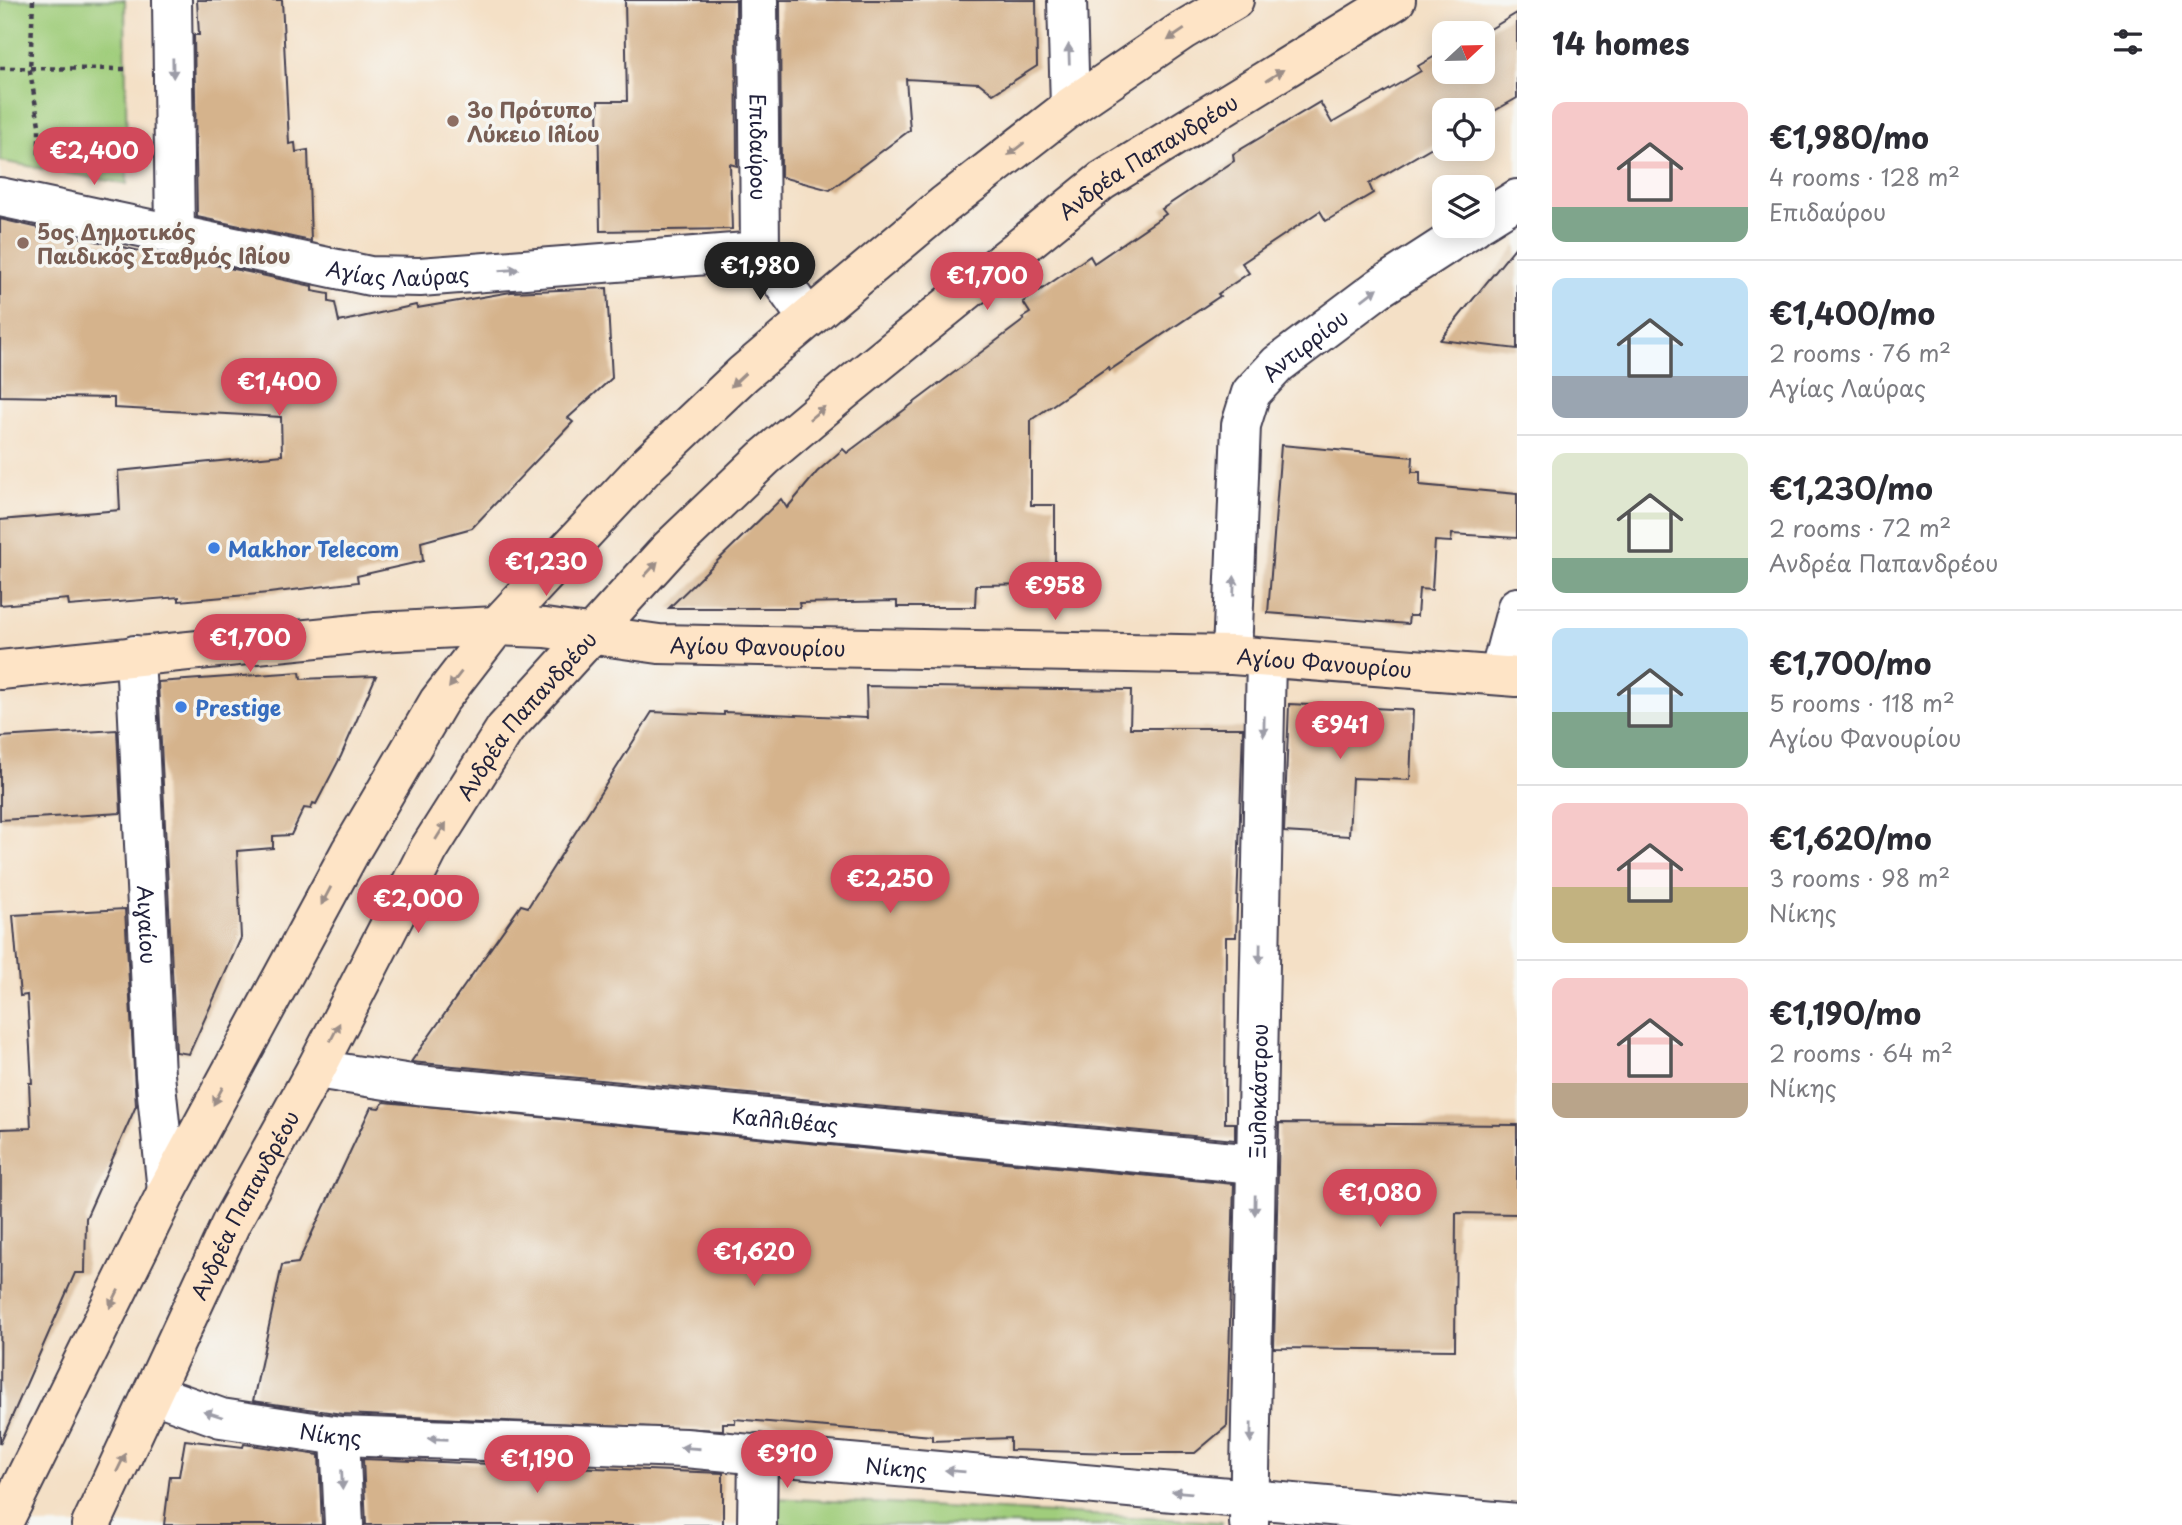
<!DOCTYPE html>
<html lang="en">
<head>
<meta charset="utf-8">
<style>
  :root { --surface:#fff; --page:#f7f7f7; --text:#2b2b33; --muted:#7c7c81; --line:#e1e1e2; --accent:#d1495b }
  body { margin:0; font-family:"Playpen Sans",sans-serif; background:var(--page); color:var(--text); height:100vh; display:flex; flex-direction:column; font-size:26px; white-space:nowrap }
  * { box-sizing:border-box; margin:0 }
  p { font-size:23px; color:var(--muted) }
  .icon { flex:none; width:38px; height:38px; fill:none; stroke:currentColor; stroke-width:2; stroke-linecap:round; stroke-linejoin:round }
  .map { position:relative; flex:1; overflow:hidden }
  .drawer { display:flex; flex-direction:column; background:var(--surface); width:665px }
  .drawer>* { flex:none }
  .needle { width:46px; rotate:68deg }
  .controls { position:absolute; left:1432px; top:21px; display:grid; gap:14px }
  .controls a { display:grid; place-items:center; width:63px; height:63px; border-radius:14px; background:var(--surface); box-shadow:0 4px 18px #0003; font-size:35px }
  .price { position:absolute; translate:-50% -60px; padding:0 16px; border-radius:24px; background:var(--accent); color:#fff; font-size:23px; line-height:46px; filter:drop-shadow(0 2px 4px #0008) }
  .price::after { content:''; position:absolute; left:50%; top:42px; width:21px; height:16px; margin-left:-10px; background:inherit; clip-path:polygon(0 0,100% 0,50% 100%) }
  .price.selected { background:#222; color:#fff }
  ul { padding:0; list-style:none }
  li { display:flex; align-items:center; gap:21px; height:175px; padding:0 35px }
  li+li { border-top:2px solid var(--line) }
  li span { display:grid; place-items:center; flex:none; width:196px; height:140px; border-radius:14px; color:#555 }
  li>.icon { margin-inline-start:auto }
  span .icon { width:84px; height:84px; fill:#fffc; stroke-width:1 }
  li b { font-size:30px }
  h2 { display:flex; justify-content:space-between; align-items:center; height:84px; padding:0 35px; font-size:30px }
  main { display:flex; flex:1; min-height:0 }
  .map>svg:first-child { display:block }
</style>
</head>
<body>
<main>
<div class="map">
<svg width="1517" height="1525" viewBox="0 0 1517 1525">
  <rect width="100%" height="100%" fill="#f6f6f2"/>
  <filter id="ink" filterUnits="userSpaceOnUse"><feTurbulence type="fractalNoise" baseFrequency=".0143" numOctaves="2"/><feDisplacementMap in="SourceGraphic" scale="14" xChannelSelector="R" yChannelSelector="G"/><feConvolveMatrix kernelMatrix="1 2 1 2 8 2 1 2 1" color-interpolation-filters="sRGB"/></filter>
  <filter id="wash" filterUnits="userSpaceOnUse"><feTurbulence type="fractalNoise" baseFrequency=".00686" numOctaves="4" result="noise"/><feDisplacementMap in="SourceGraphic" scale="28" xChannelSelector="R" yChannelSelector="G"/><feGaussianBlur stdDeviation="1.57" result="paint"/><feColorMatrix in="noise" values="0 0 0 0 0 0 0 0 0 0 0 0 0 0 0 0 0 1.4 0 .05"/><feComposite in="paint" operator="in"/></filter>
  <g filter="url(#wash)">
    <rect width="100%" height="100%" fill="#f4e0c6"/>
    <g fill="#a0cd7b" stroke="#61785b" stroke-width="2">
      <path d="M 0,0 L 125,0 L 127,184 L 0,161 Z"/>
      <path d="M 775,1498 L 1222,1522 L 1222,1525 L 775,1525 Z"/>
    </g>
    <g id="blocks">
      <g fill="#d5b38c">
        <path d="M 197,0 L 282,0 L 289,144 L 295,143 L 296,152 L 308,150 L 311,241 L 197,217 L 194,35 L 199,35 Z"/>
        <path d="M 625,0 L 736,0 L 737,166 L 730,164 L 732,229 L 600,231 L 598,101 L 627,101 Z"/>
        <path d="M 780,0 L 1036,0 L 1037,66 L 993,94 L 979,83 L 906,79 L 910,130 L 830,190 L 781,177 Z"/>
        <path d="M 1517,13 L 1517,98 L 1482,118 L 1482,110 L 1444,110 L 1444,140 L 1369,184 L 1373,193 L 1326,221 L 1320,211 L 1242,263 L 1249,273 L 1218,294 L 1220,296 L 1110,370 L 1108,367 L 1031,420 L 1031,505 L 1055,505 L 1055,584 L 976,585 L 975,607 L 897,607 L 897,601 L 799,603 L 800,608 L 669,608 L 781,499 L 787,508 L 817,472 L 843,449 L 847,453 L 1024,320 L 1022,318 L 1030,313 L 1023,302 L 1090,256 L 1094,263 L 1166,214 L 1162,209 L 1234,161 L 1233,154 L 1320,102 L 1332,123 L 1421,71 L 1418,66 L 1444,51 L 1444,72 L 1482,72 L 1482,34 Z"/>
        <path d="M 0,219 L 192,263 L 192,260 L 312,286 L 312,291 L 329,294 L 329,302 L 335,303 L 339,322 L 416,305 L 417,308 L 511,292 L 607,288 L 612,378 L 568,418 L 573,422 L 472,528 L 421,542 L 423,561 L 357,576 L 358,582 L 269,593 L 179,601 L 179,597 L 69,606 L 68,599 L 0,605 L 0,520 L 120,510 L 118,471 L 282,455 L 281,417 L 114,408 L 114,398 L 0,396 Z"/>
        <path d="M 1517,245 L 1517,349 L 1440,340 Z"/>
        <path d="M 1281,445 L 1413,457 L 1412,472 L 1420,472 L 1420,485 L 1517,494 L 1517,538 L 1452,534 L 1451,542 L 1435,541 L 1432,590 L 1419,589 L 1417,616 L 1409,616 L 1408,624 L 1268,613 Z"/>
        <path d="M 300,672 L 301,679 L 376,676 L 341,756 L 316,804 L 313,803 L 311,809 L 304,808 L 291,835 L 273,836 L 273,848 L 237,851 L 241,938 L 189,1054 L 176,1052 L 158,682 Z"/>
        <path d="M 866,686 L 1131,690 L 1130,728 L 1243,728 L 1236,937 L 1226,937 L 1225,1123 L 1235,1123 L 1235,1140 L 411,1062 L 521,905 L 528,907 L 652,712 L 724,715 L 724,712 L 867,718 Z"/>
        <path d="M 1289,704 L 1413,710 L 1410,780 L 1352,778 L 1349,836 L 1284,832 Z"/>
        <path d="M 117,730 L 121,813 L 0,820 L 0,737 Z"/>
        <path d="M 125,909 L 136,1106 L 86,1218 L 85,1273 L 75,1273 L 0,1444 L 1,1129 L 31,1128 L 29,1083 L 32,1083 L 27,995 L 20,996 L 13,915 Z"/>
        <path d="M 384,1102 L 1234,1184 L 1227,1426 L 1195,1453 L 1117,1453 L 1010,1450 L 1010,1438 L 932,1441 L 932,1436 L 735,1419 L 735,1423 L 723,1423 L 723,1430 L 342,1414 L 253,1401 L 282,1265 L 298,1263 L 371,1107 L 379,1108 Z"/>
        <path d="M 1279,1123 L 1517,1125 L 1517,1214 L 1456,1213 L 1455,1350 L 1274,1348 Z"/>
        <path d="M 185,1440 L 243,1447 L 244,1444 L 319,1455 L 322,1525 L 164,1525 L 170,1476 L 179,1476 Z"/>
        <path d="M 363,1459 L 723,1473 L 723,1525 L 366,1525 Z"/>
      </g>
    </g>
  </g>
  <g filter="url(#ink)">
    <use href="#blocks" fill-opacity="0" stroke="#423e50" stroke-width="2"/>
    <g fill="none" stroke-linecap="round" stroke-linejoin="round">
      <defs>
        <g id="street">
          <path d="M 172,0 L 175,235"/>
          <path id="s1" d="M 758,0 L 760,251 L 808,319"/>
          <path d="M 1067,0 L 1070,107"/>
          <path id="s2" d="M 0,197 L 370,276 L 420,277 L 760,251"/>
          <path d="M 1482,221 L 1517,199"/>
          <path id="s3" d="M 135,655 L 155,1075 L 167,1191"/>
          <path id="s4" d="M 1232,655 L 1241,425 L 1251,393 L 1278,364 L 1379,288 L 1475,226"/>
          <path d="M 1499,675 L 1517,607"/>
          <path id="s5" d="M 316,1069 L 418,1085 L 1255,1164"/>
          <path id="s6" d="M 154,1394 L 221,1418 L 340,1436 L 685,1448 L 1517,1523"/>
          <path d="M 340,1436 L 344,1525"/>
          <path id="s7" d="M 1249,1523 L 1266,658"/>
          <path d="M 757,1525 L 758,1453"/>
        </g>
        <g id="secondary">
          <path id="s8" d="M 0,670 L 376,632 L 497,626 L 545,628 L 659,644 L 1232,655 L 1517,677"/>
          <path d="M 2,1525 L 167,1191 L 350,852 L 439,701 L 497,626 L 648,464 L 743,374 L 808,319 L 944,205 L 1070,107 L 1183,30 L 1234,0"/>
          <path id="s9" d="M 91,1525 L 232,1221 L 316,1069 L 429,849 L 505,729 L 669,549 L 764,458 L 846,389 L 1102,181 L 1396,0"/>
        </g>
      </defs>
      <use href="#street" stroke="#423e50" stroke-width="42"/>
      <use href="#secondary" stroke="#423e50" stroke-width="42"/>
      <g stroke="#423e50" stroke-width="4.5" stroke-dasharray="5 5" stroke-linecap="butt">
        <path d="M 33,0 L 30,71 L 39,125 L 39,155"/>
        <path d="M 0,68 L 127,69"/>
      </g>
      <use href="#street" stroke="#fff" stroke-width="38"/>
      <use href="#secondary" stroke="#fee4c6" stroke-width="38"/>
    </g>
    <defs><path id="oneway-solid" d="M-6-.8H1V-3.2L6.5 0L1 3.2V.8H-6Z" transform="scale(1.75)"/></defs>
    <g fill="#9b8d87">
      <use href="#oneway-solid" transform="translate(1176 35) rotate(146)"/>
      <use href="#oneway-solid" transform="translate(1275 75) rotate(-32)"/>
      <use href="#oneway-solid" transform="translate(1016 149) rotate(142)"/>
      <use href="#oneway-solid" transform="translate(738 380) rotate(137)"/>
      <use href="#oneway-solid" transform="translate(817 413) rotate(-40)"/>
      <use href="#oneway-solid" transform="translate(651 569) rotate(-47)"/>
      <use href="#oneway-solid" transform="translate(455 680) rotate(128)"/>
      <use href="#oneway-solid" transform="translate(441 831) rotate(-58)"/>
      <use href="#oneway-solid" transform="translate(326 896) rotate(118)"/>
      <use href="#oneway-solid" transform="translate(335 1032) rotate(-63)"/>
      <use href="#oneway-solid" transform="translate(218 1096) rotate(118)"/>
      <use href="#oneway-solid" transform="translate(114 1299) rotate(116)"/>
      <use href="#oneway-solid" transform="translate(121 1463) rotate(-64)"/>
    </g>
    <g fill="#9c9ca7">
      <use href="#oneway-solid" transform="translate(1069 54) rotate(-92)"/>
      <use href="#oneway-solid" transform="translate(173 68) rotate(89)"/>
      <use href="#oneway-solid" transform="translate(509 270) rotate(-4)"/>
      <use href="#oneway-solid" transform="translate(1370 294) rotate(-37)"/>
      <use href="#oneway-solid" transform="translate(1234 586) rotate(-88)"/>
      <use href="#oneway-solid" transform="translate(1264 726) rotate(91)"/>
      <use href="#oneway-solid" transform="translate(1260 953) rotate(91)"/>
      <use href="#oneway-solid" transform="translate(1255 1205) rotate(91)"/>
      <use href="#oneway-solid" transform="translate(213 1414) rotate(-162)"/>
      <use href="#oneway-solid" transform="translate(1251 1433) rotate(91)"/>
      <use href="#oneway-solid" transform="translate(438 1439) rotate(-178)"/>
      <use href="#oneway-solid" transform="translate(690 1448) rotate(-176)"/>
      <use href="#oneway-solid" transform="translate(955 1471) rotate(-175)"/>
      <use href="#oneway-solid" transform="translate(342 1480) rotate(88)"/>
      <use href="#oneway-solid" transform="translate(1182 1492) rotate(-175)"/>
    </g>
  </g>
  <g fill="#8d6e63" stroke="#f6f6f2" stroke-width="2.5">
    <circle cx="453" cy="121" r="7"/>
    <circle cx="23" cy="243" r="7"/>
  </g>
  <g fill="#3f7fe0" stroke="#f6f6f2" stroke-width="2.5">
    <circle cx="214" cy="548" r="7"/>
    <circle cx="181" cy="707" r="7"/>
  </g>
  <g text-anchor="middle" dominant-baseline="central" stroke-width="7" stroke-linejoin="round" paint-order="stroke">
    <g font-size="21" font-weight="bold" fill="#785e54" stroke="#f6f6f2" text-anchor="start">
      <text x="467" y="109">3ο Πρότυπο<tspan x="467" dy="24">Λύκειο Ιλίου</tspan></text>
      <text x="37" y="231">5ος Δημοτικός<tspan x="37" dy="24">Παιδικός Σταθμός Ιλίου</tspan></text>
    </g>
    <g font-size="21" fill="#22223b" stroke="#f6f6f2">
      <text stroke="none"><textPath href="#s1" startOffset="147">Επιδαύρου</textPath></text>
      <text stroke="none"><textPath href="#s9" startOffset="1762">Ανδρέα Παπανδρέου</textPath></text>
      <text stroke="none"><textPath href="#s2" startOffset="406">Αγίας Λαύρας</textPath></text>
      <text stroke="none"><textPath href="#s4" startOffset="336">Αντιρρίου</textPath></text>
      <text stroke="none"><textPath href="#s8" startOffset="761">Αγίου Φανουρίου</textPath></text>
      <text stroke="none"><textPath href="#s8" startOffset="1328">Αγίου Φανουρίου</textPath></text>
      <text stroke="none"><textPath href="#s9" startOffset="922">Ανδρέα Παπανδρέου</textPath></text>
      <text stroke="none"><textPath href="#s3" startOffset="270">Αιγαίου</textPath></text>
      <text stroke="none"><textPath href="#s7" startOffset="432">Ξυλοκάστρου</textPath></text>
      <text stroke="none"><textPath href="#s5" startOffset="472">Καλλιθέας</textPath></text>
      <text stroke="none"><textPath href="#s9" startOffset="355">Ανδρέα Παπανδρέου</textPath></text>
      <text stroke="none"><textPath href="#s6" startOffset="182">Νίκης</textPath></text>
      <text stroke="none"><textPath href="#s6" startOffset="749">Νίκης</textPath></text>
    </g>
    <g font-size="21" font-weight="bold" fill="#366cbe" stroke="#f6f6f2" text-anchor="start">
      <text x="228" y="548">Makhor Telecom</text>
      <text x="195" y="707">Prestige</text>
    </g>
  </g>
</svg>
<div class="controls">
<a><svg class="needle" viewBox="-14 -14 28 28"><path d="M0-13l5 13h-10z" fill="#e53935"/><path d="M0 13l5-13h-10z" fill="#7c7c81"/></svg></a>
<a><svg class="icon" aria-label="locate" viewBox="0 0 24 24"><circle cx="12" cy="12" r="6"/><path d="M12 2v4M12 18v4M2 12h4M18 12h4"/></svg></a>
<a><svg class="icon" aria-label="layers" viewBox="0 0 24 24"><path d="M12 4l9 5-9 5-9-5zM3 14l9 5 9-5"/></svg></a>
</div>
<b class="price" style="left:94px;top:187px">€2,400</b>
<b class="price selected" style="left:760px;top:302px">€1,980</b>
<b class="price" style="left:987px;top:312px">€1,700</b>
<b class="price" style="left:279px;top:418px">€1,400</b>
<b class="price" style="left:546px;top:598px">€1,230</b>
<b class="price" style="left:1055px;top:622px">€958</b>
<b class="price" style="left:250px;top:674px">€1,700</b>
<b class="price" style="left:1340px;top:761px">€941</b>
<b class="price" style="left:890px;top:915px">€2,250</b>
<b class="price" style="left:418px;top:935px">€2,000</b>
<b class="price" style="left:1380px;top:1229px">€1,080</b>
<b class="price" style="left:754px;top:1288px">€1,620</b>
<b class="price" style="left:787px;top:1490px">€910</b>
<b class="price" style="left:537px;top:1495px">€1,190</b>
</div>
<section class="drawer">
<h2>14 homes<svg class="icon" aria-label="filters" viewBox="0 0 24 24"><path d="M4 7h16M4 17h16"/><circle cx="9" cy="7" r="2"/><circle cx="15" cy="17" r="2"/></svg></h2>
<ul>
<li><span style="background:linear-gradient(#f6c9c9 75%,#7fa58c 0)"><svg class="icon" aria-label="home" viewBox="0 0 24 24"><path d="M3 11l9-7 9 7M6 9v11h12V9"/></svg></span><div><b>€1,980/mo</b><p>4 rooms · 128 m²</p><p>Επιδαύρου</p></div></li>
<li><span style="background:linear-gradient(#bfe0f5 70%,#9aa5b1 0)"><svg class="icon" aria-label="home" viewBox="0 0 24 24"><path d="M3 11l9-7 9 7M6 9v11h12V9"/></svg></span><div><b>€1,400/mo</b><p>2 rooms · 76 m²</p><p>Αγίας Λαύρας</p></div></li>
<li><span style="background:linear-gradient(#dfe7d0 75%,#7fa58c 0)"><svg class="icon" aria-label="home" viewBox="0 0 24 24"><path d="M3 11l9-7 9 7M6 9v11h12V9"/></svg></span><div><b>€1,230/mo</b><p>2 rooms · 72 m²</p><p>Ανδρέα Παπανδρέου</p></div></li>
<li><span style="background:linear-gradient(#bfe0f5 60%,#7fa58c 0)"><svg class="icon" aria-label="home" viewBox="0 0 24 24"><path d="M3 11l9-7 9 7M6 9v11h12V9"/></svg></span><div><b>€1,700/mo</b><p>5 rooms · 118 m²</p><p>Αγίου Φανουρίου</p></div></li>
<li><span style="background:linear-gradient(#f6c9c9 60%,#c2b280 0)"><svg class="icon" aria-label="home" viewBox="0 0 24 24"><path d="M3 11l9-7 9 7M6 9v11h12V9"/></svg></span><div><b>€1,620/mo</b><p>3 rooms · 98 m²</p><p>Νίκης</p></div></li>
<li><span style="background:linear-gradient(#f6c9c9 75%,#b9a48a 0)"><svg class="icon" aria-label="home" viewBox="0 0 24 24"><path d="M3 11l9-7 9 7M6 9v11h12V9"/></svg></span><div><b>€1,190/mo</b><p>2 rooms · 64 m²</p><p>Νίκης</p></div></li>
</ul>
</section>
</main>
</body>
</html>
